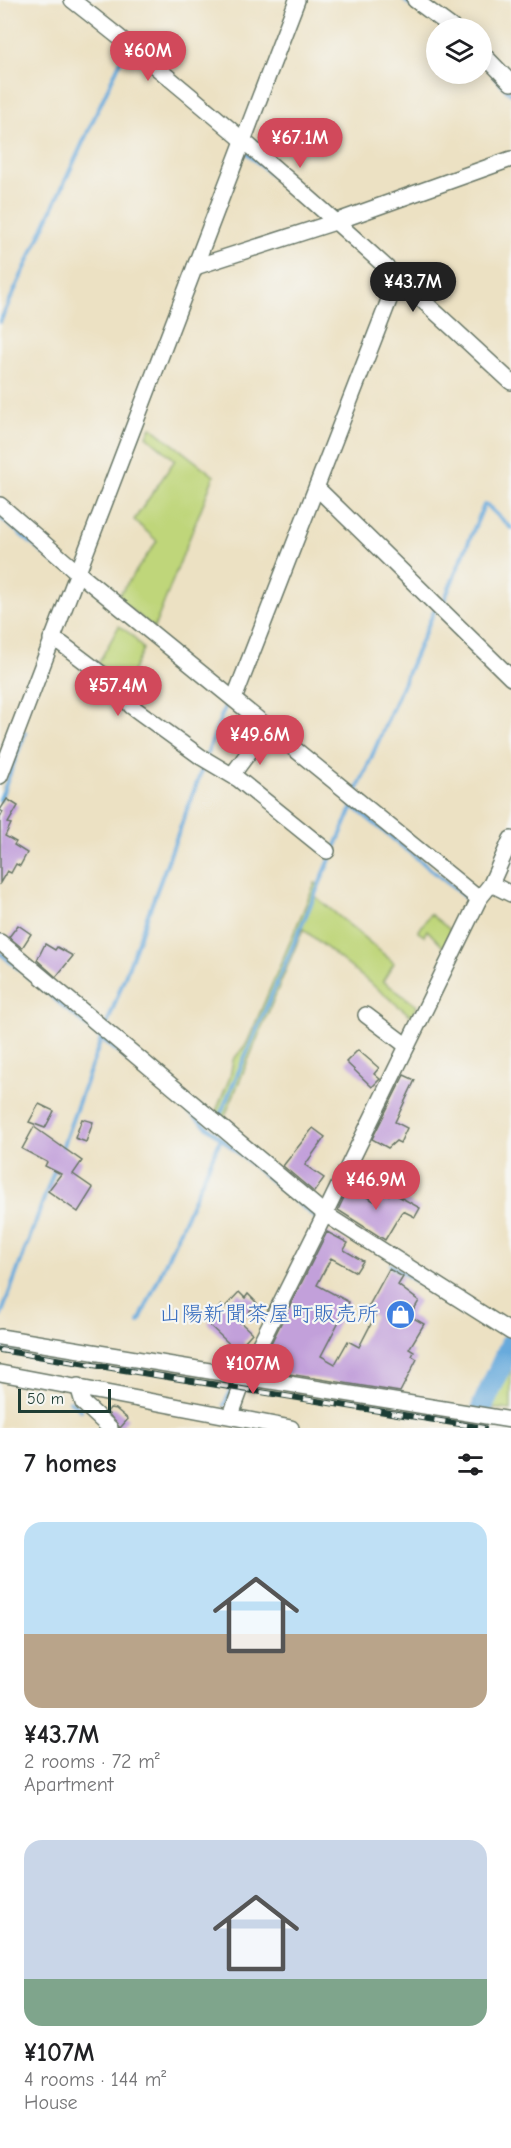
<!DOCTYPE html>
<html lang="en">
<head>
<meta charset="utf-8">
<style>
  :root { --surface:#fff; --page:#f2f2f2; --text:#202124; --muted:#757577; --accent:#d1495b }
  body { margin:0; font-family:"Comic Neue","Klee One",sans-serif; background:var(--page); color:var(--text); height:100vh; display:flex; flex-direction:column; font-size:22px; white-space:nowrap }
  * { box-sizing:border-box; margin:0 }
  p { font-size:20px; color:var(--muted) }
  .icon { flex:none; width:33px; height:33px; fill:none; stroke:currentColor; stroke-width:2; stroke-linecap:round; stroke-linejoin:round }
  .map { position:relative; height:1428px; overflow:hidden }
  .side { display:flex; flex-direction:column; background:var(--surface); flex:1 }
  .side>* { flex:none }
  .fabs { position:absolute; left:426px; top:18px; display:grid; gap:12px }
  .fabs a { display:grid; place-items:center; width:66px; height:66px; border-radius:50%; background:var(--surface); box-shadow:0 3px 15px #0003; font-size:30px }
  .scale { position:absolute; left:18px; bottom:15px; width:93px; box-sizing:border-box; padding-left:6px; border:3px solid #1f3d34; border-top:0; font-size:16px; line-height:21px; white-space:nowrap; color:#1f3d34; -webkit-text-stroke:4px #f6f6f2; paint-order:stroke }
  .price { position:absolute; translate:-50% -51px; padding:0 14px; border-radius:21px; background:var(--accent); color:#fff; font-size:20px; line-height:39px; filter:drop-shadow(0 2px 3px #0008) }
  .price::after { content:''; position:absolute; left:50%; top:36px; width:18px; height:14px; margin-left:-9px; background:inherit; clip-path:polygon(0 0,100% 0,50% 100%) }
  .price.selected { background:#222; color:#fff }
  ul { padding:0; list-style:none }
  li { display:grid; align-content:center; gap:12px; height:318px; padding:0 24px }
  li span { display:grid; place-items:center; height:186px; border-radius:18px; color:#555 }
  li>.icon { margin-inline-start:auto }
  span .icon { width:108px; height:108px; fill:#fffc; stroke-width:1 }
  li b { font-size:26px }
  h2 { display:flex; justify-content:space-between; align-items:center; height:72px; padding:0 24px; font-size:26px }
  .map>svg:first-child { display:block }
</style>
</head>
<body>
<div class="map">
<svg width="511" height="1428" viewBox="0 0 511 1428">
  <rect width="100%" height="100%" fill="#f6f6f2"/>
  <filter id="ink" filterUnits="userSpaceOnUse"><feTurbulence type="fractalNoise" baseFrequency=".0167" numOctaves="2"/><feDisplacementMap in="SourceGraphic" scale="12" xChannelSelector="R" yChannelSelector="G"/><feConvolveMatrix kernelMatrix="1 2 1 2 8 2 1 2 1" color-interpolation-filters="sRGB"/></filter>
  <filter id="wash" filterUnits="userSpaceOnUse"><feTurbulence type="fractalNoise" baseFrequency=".008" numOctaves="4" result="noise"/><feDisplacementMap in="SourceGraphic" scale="24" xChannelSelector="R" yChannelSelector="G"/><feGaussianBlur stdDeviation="1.35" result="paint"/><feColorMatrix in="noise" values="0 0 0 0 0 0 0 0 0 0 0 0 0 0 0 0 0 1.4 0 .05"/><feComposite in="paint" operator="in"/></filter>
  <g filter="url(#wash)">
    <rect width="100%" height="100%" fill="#ece1c3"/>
    <g fill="#bfd67a" stroke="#6f8a57" stroke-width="1.5">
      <path d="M 151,427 L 214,476 L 154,628 L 117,598 L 157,541 L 134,520 L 175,460 L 147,436 Z"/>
      <path d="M 119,626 L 132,635 L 143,649 L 126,685 L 98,664 Z"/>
      <path d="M 315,883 L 319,885 L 315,896 L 394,963 L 383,981 L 417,1006 L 411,1016 L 303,929 L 222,1123 L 214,1116 L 230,1077 L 233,1060 L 247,1043 Z"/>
      <path d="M 430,914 L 453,932 L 445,949 L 427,930 L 424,936 L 418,932 Z"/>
      <path d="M 511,1357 L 511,1410 L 487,1408 Z"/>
    </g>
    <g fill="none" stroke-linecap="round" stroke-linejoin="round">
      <g stroke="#67aadc" stroke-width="4">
        <path d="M 404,0 L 413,7"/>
        <path d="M 494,76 L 511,94"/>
        <path d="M 245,151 L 302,202"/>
        <path d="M 0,322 L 126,49"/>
        <path d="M 0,517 L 55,563"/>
        <path d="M 443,603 L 484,505 L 487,505 L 511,528"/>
        <path d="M 206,757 L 226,704"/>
        <path d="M 356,793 L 435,609"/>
        <path d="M 0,800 L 25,733"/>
        <path d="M 349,803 L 471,902 L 469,905"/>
        <path d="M 0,953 L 317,1219"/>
        <path d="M 106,1027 L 204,764"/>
        <path d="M 220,1115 L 353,806"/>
        <path d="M 61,1151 L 103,1034"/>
        <path d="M 390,1265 L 441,1296"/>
        <path d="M 0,1318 L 56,1166"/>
        <path d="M 139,1322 L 221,1138"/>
        <path d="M 0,1346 L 145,1368"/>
        <path d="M 70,1401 L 81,1410"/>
        <path d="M 224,1405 L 235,1384"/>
      </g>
      <path stroke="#67aadc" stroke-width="22" d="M 483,1405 L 511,1344"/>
    </g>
    <g id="blocks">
      <g fill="#c2a0da">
        <path d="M 7,799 L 18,806 L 8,823 L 11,824 L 5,836 L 16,842 L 14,845 L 27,853 L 20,866 L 16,864 L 11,873 L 7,871 L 0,883 L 0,818 L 3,812 L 0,810 Z"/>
        <path d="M 18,925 L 31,934 L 22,948 L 9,937 Z"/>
        <path d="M 45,944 L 55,950 L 57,947 L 73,956 L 56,977 L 37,960 Z"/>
        <path d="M 358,1050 L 379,1068 L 374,1074 L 380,1079 L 372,1087 L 346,1062 Z"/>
        <path d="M 404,1075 L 415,1080 L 395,1122 L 407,1128 L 400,1143 L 396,1141 L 388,1148 L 372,1139 Z"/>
        <path d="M 39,1104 L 54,1111 L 45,1128 L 29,1122 Z"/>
        <path d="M 82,1119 L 93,1122 L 86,1142 L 75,1138 Z"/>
        <path d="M 34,1127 L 82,1161 L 73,1174 L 93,1188 L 78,1212 L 48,1191 L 61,1174 L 45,1166 L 47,1162 L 22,1149 Z"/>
        <path d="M 313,1128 L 325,1137 L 305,1165 L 324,1178 L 314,1192 L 283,1166 Z"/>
        <path d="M 349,1187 L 374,1201 L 381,1190 L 389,1195 L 391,1192 L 420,1208 L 415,1217 L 403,1211 L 401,1213 L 385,1240 L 338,1210 Z"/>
        <path d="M 327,1232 L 348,1243 L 344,1250 L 363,1261 L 356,1272 L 331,1258 L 317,1285 L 349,1302 L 321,1356 L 335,1364 L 348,1341 L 359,1347 L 375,1316 L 366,1311 L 389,1269 L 403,1277 L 398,1285 L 419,1301 L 410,1316 L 424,1324 L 409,1349 L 414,1352 L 412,1356 L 417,1359 L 400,1392 L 258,1369 Z"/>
        <path d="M 239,1292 L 245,1298 L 248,1294 L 257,1303 L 240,1322 L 252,1333 L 243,1343 L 246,1345 L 239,1353 L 207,1323 L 221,1305 L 224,1308 Z"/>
        <path d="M 110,1408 L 116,1409 L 128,1419 L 120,1428 L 107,1412 Z"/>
      </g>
    </g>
  </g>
  <g filter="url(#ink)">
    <use href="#blocks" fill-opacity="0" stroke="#677666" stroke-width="1.5"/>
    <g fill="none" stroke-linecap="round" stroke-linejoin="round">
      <defs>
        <g id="minor">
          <path d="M 72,0 C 225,119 369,250 511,382"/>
          <path d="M 415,0 L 453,28"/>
          <path d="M 482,53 L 511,83"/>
          <path d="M 195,267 L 335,222 L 511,159"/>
          <path d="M 317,488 L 511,678"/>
          <path d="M 0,505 L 77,572 L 479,899"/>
          <path d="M 51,639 L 62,644 L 128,694 L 131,706 L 201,757 L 238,779 L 327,851"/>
          <path d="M 234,699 L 398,277"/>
          <path d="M 232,775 L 261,736"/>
          <path d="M 0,776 L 297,0"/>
          <path d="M 491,884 L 511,894"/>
          <path d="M 0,942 L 325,1214 L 479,899 L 491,884 L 511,839"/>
          <path d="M 366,1015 L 407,1046"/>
          <path d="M 0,1337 L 511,1420"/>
          <path d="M 0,1373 L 291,1428"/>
          <path d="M 78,1386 L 83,1403 L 110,1428"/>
          <path d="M 231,1415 L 249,1366 L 325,1214 L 511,1332"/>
        </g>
      </defs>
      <use href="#minor" stroke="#677666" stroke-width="18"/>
      <use href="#minor" stroke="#fff" stroke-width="15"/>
      <defs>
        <path id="rail" d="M 0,1350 L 484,1428"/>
      </defs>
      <use href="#rail" stroke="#1f3d34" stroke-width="6"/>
      <use href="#rail" stroke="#f6f6f2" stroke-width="4" stroke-dasharray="11" stroke-linecap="butt"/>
    </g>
  </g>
  <defs>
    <symbol id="shop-disc" viewBox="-11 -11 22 22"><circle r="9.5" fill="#3f7fe0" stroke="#f6f6f2"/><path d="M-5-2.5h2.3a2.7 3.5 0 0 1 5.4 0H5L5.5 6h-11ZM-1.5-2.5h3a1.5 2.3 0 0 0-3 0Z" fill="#fff"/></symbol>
  </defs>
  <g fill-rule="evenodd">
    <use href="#shop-disc" x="384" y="1298" width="33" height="33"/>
  </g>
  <g text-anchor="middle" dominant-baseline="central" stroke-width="4.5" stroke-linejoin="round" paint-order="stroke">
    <g font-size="22" fill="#366cbe" stroke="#f6f6f2" text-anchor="end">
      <text x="379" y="1314">山陽新聞茶屋町販売所</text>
    </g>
  </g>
</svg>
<div class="fabs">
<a><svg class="icon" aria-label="layers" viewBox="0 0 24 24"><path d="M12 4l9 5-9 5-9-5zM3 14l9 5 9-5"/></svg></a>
</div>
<div class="scale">50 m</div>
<b class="price" style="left:148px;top:82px">¥60M</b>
<b class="price" style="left:300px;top:169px">¥67.1M</b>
<b class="price selected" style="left:413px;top:313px">¥43.7M</b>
<b class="price" style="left:118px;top:717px">¥57.4M</b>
<b class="price" style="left:260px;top:766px">¥49.6M</b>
<b class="price" style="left:376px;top:1211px">¥46.9M</b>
<b class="price" style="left:253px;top:1395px">¥107M</b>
</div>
<section class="side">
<h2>7 homes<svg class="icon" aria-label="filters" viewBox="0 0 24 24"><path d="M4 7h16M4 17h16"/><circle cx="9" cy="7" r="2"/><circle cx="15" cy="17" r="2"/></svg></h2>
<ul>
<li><span style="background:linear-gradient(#bfe0f5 60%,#b9a48a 0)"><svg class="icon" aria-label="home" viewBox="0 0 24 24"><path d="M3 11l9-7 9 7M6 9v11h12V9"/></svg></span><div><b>¥43.7M</b><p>2 rooms · 72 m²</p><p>Apartment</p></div></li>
<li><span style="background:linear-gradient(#c9d6e8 75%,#7fa58c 0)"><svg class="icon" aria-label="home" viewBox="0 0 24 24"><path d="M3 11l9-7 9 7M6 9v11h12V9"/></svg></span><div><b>¥107M</b><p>4 rooms · 144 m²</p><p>House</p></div></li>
</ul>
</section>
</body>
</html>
